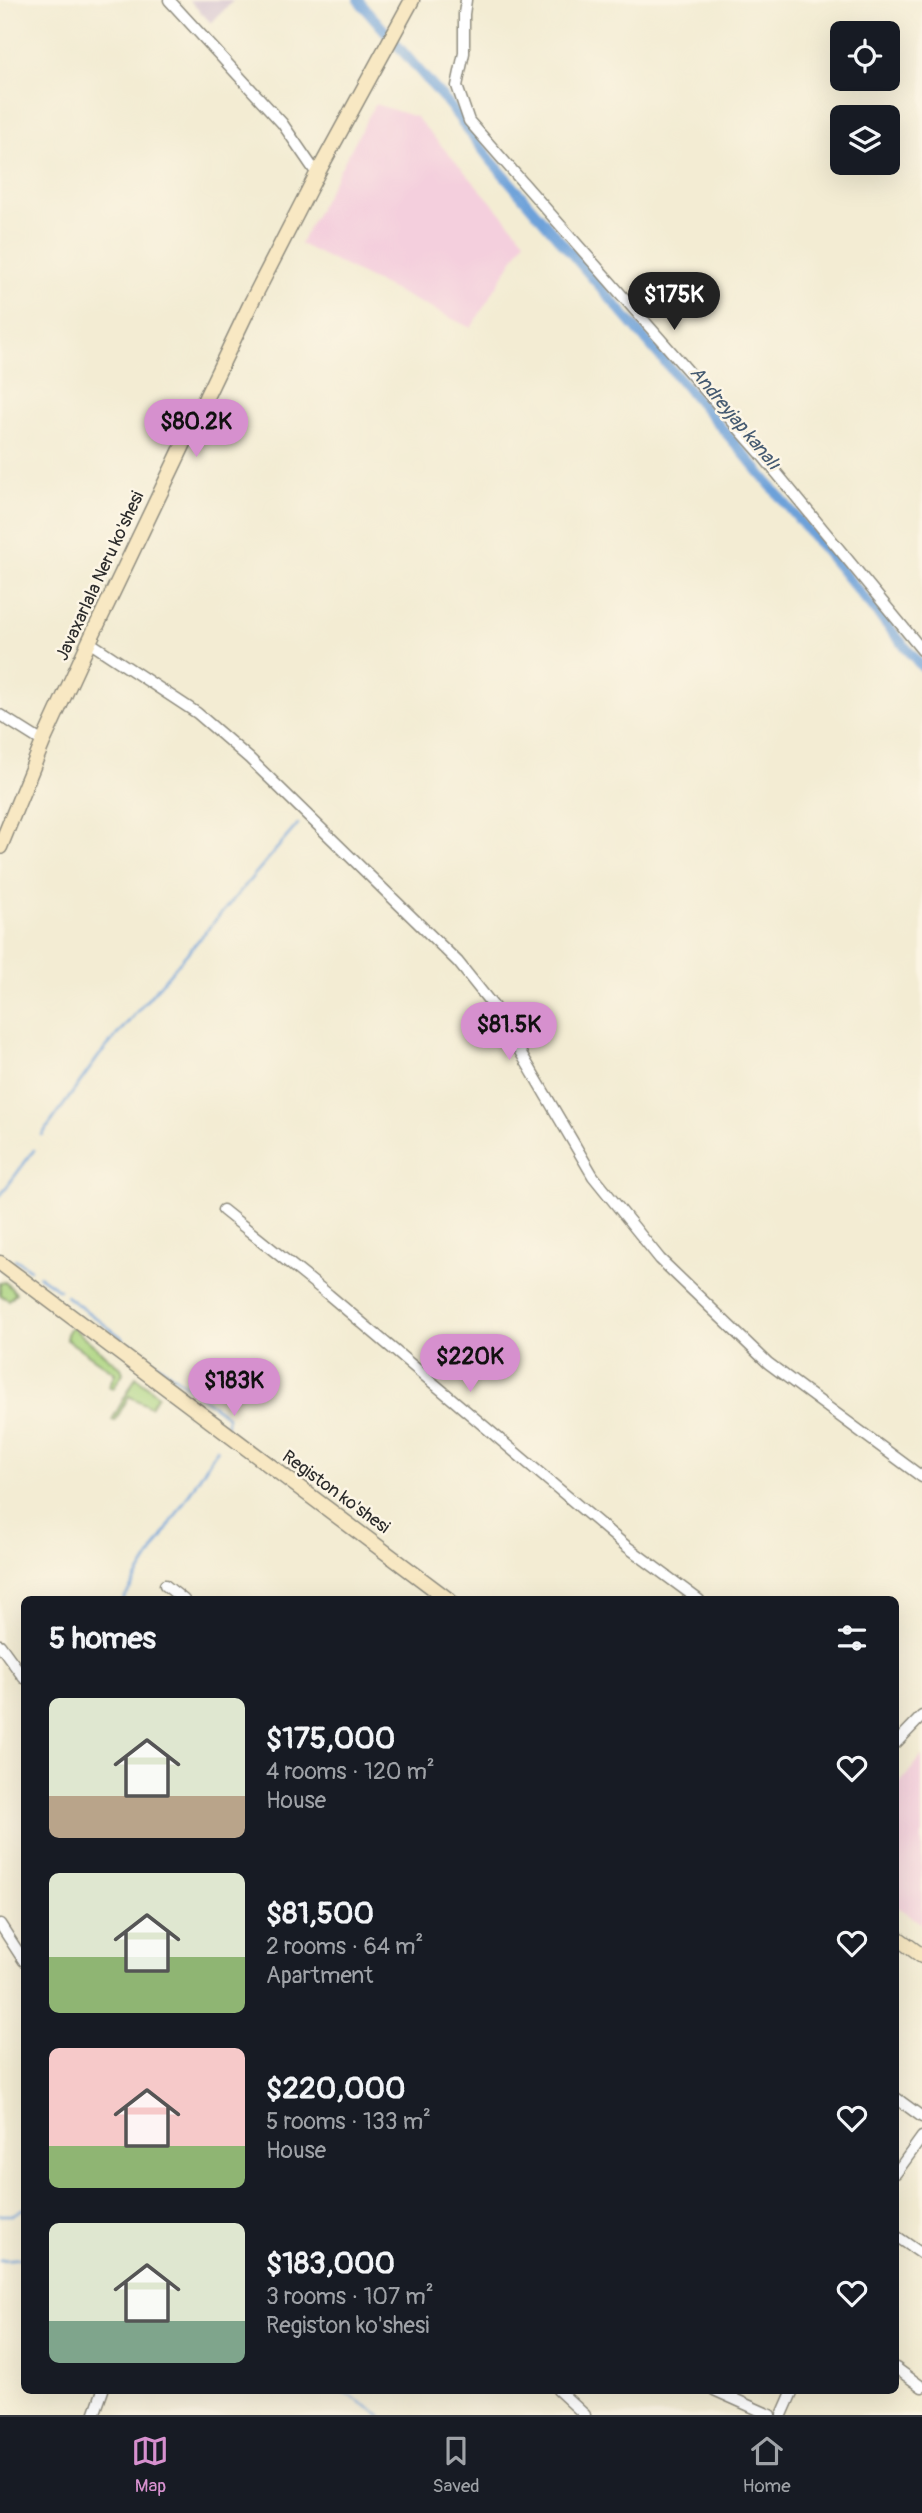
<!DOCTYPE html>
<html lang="en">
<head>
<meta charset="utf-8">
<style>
  :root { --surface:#171b24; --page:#242831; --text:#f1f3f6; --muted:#9ea1a6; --line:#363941; --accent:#d690ce }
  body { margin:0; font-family:Pangolin,sans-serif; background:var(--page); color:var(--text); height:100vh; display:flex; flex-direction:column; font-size:26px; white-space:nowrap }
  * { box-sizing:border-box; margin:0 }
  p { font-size:23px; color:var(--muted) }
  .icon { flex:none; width:38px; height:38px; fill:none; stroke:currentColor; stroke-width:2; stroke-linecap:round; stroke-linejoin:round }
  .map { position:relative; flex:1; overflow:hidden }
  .side { position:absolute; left:21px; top:1596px; width:878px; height:798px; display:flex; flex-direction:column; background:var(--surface); border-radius:10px; box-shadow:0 7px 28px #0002 }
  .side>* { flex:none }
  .fabs { position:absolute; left:830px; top:21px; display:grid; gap:14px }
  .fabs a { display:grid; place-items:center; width:70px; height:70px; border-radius:10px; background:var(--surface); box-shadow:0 7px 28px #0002; font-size:35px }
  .price { position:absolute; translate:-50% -60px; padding:0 16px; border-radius:24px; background:var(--accent); color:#111; font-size:23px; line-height:46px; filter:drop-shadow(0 2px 4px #0008) }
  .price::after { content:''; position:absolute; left:50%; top:42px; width:21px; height:16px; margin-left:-10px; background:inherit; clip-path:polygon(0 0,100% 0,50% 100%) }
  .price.on { background:#222; color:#fff }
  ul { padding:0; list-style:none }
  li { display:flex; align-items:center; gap:21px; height:175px; padding:0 28px }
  li span { display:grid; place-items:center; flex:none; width:196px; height:140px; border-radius:10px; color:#555 }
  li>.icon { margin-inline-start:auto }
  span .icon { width:84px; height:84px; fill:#fffc; stroke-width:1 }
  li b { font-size:30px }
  h2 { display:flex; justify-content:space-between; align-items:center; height:84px; padding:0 28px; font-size:30px }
  .dock { display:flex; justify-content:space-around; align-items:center; height:98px; border-top:2px solid var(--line); background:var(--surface); font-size:19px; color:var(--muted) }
  .dock a { display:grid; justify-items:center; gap:4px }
  .dock .on { color:var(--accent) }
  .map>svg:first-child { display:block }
</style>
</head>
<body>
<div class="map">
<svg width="922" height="2415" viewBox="0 0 922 2415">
  <rect width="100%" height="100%" fill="#fcf5e5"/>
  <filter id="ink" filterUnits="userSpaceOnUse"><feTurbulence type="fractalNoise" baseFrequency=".0143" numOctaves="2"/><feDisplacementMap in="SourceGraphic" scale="14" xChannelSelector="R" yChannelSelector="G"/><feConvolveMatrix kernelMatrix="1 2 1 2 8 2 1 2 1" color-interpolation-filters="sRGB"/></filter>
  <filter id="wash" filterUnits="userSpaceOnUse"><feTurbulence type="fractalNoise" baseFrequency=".00686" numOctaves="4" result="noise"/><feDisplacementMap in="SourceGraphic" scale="28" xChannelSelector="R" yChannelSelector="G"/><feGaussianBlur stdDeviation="1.57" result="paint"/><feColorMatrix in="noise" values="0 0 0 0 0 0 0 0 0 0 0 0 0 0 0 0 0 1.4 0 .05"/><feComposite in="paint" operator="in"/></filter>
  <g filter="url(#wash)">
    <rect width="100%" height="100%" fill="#f3ecd3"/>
    <g fill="#f4cfdd">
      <path d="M 375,104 L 416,117 L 525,240 L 471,328 L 300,244 Z"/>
      <path d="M 922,1756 L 922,1924 L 896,1906 L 896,1788 Z"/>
    </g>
    <path fill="#d0bdcd" d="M 189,0 L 234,0 L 211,23 Z"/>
    <g fill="#abd480" stroke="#6b8056" stroke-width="2">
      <path d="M 5,1282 L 16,1293 L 9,1300 L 0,1295 L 0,1283 Z"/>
      <path d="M 72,1327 L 121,1368 L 123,1373 L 113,1389 L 109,1387 L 115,1373 L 66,1339 L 68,1330 Z"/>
      <path d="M 136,1377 L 158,1395 L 150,1407 L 129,1396 L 115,1421 L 112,1420 Z"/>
    </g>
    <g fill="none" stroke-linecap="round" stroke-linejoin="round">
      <g stroke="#6da1d9" stroke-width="2.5">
        <path d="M 42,1135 L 99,1056 L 298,824"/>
        <path d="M 0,1196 L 34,1150"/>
        <path d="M 15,1259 L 30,1269"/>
        <path d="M 39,1276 L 59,1290"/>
        <path d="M 66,1296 L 124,1339"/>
        <path d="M 129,1343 L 227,1416 L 227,1425"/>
        <path d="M 123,1600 L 217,1449"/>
        <path d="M 0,2215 L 12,2215 L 24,2208"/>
        <path d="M 0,2260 L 24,2258"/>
        <path d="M 337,2390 L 350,2396 L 381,2415"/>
      </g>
      <path stroke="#6da1d9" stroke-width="10" d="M 358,0 L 450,106 L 489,158 L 744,454 L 922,667"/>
    </g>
  </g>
  <g filter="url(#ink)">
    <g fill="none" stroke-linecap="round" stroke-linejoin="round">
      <defs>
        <g id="street">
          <path d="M 169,0 L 282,123 L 317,174"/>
          <path d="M 466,0 L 464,14 L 464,53 L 457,86 L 469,121 L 761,454 L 922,650"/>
          <path d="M 89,642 L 197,713 L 249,758 L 458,962 L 494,1007 L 593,1176 L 660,1259 L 768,1363 L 922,1477"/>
          <path d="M 0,715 L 43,742"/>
          <path d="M 223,1210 L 329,1295 L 626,1546 L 699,1600"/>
          <path d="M 165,1585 L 184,1600"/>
          <path d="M 0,1645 L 24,1678"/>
          <path d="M 896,1743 L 922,1716"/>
          <path d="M 0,1924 L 24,1961"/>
          <path d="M 896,2098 L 922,2117"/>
          <path d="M 896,2173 L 922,2137"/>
          <path d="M 896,2236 L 922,2254"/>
          <path d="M 896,2368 L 922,2387"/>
          <path d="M 558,2390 L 585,2415"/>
          <path d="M 714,2390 L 770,2415"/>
          <path d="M 94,2415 L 103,2390"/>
          <path d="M 782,2415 L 793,2390"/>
        </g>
        <g id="secondary">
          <path d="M 0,847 L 43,742 L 89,642 L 252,301 L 317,174 L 412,0"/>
          <path d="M 0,1263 L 449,1600"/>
          <path d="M 896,1937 L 922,1956"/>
        </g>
      </defs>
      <use href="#street" stroke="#8f8c7f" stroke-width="13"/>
      <use href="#secondary" stroke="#8f8c7f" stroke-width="17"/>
      <use href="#street" stroke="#fff" stroke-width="10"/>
      <use href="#secondary" stroke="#f8e8c3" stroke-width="14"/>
    </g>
  </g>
  <g text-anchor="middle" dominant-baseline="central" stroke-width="5" stroke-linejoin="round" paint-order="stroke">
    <g font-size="18" fill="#2b2b2b" stroke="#fcf5e5">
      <text transform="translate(100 576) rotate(-65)">Javaxarlala Neru ko'shesi</text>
      <text transform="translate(336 1492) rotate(36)">Registon ko'shesi</text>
    </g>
    <g font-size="19" font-style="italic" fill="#455a71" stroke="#fcf5e5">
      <text transform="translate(735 418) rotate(50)">Andreyjap kanalı</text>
    </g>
  </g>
</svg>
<div class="fabs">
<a><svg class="icon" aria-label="locate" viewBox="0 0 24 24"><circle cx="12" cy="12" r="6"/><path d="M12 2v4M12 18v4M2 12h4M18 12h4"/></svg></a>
<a><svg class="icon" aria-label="layers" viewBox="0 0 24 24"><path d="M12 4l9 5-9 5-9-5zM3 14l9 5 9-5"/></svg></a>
</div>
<b class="price on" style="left:674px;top:332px">$175K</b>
<b class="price" style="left:196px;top:459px">$80.2K</b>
<b class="price" style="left:509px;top:1062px">$81.5K</b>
<b class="price" style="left:470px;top:1394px">$220K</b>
<b class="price" style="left:234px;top:1418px">$183K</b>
<section class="side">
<h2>5 homes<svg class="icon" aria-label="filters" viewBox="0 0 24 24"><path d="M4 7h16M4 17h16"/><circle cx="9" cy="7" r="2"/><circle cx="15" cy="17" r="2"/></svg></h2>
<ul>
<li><span style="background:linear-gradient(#dfe7d0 70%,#b9a48a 0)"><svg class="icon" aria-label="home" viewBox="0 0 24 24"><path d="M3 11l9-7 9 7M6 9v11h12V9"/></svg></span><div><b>$175,000</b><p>4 rooms · 120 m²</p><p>House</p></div><svg class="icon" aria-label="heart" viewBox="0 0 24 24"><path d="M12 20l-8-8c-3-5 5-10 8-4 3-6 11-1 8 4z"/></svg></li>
<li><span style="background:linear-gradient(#dfe7d0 60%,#8fb573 0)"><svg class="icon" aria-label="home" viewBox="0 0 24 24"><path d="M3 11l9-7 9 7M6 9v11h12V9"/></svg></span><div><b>$81,500</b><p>2 rooms · 64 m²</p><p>Apartment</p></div><svg class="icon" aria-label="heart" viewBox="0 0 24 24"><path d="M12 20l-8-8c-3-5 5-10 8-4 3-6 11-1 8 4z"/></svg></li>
<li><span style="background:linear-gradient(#f6c9c9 70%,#8fb573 0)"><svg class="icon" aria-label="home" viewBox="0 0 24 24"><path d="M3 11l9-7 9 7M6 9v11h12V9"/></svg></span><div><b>$220,000</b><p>5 rooms · 133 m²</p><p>House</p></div><svg class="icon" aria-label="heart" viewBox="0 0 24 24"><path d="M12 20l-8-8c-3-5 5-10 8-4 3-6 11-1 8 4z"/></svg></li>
<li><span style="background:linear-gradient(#dfe7d0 70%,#7fa58c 0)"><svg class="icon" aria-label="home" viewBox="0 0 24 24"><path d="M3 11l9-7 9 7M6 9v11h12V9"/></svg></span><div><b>$183,000</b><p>3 rooms · 107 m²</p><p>Registon ko'shesi</p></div><svg class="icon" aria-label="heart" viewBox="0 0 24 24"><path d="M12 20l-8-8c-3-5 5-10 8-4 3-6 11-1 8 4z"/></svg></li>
</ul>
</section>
</div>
<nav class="dock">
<a class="on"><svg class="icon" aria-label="map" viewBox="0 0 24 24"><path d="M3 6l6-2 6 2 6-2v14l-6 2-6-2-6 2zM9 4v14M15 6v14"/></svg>Map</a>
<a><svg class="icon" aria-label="saved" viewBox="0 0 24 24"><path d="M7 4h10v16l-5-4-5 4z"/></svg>Saved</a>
<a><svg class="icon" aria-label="home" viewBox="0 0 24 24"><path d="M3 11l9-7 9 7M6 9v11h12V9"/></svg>Home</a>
</nav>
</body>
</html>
